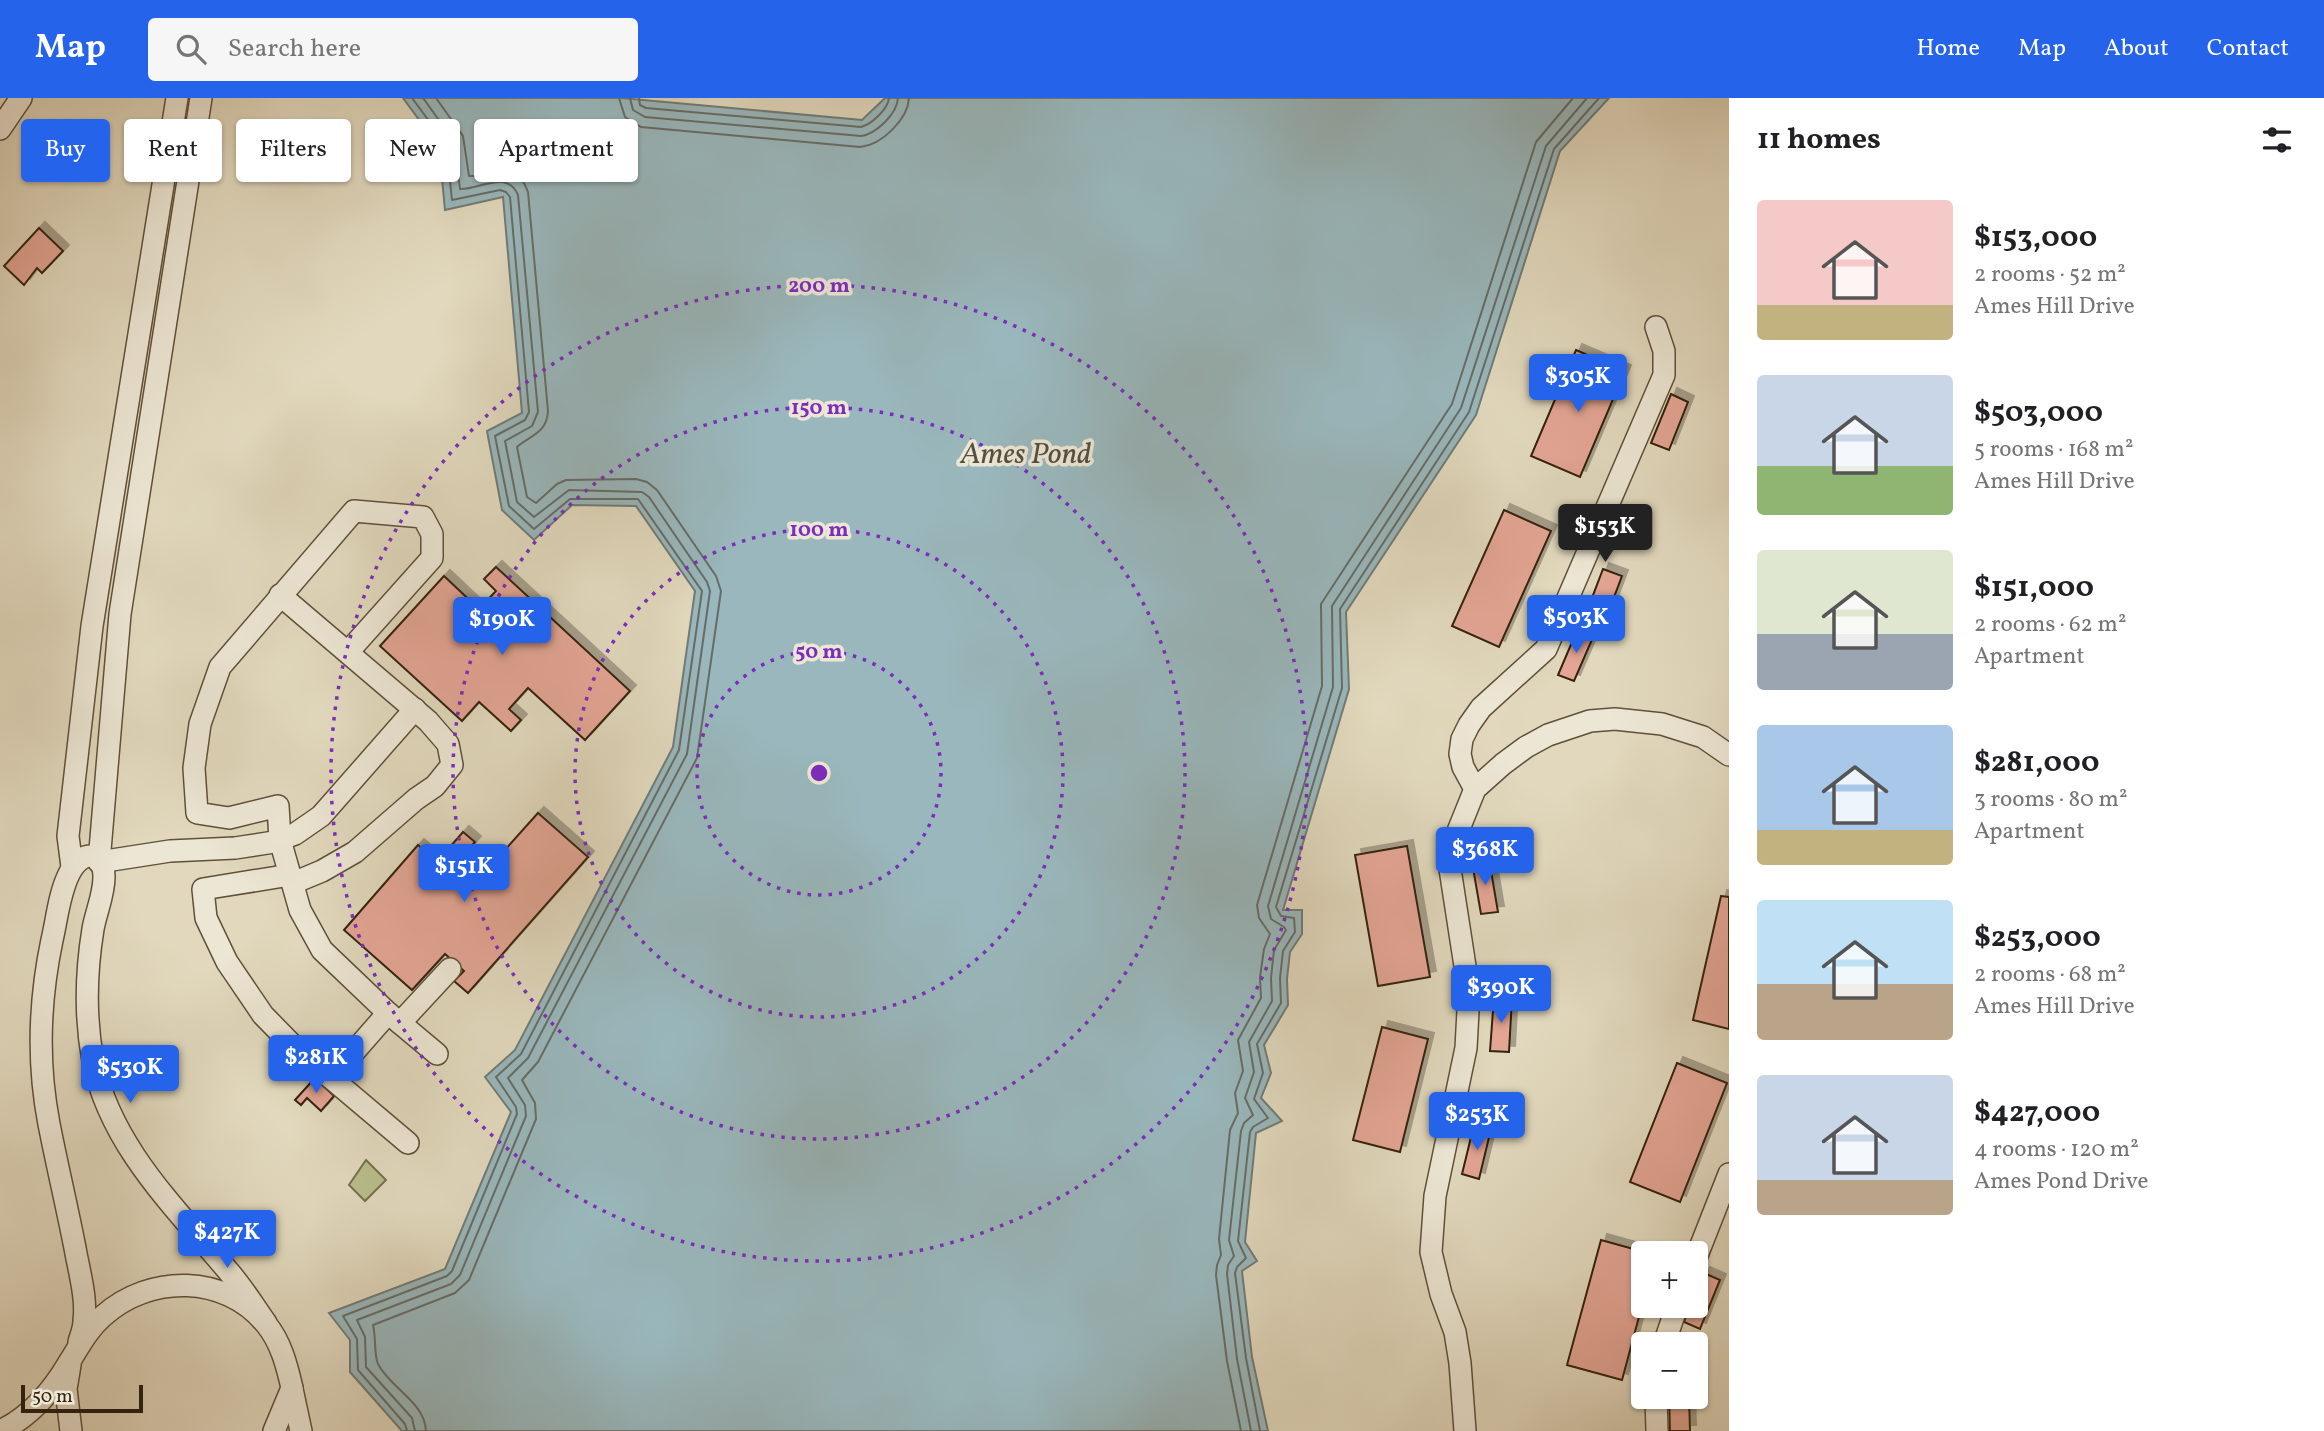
<!DOCTYPE html>
<html lang="en">
<head>
<meta charset="utf-8">
<style>
  :root { --surface:#fff; --page:#f6f6f6; --text:#202124; --muted:#757577; --accent:#2563eb }
  body { margin:0; font-family:Vollkorn,serif; background:var(--page); color:var(--text); height:100vh; display:flex; flex-direction:column; font-size:26px; white-space:nowrap }
  * { box-sizing:border-box; margin:0 }
  p { font-size:23px; color:var(--muted) }
  .icon { flex:none; width:38px; height:38px; fill:none; stroke:currentColor; stroke-width:2; stroke-linecap:round; stroke-linejoin:round }
  .map { position:relative; flex:1; overflow:hidden }
  .side { display:flex; flex-direction:column; background:var(--surface); width:595px }
  .side>* { flex:none }
  .banner { position:absolute; left:21px; top:21px; width:665px; height:63px; display:flex; gap:14px }
  .tools { position:absolute; left:1631px; top:1143px; display:grid; gap:14px }
  .tools a { display:grid; place-items:center; width:77px; height:77px; border-radius:7px; background:var(--surface); box-shadow:0 2px 5px #0004; font-size:35px }
  .scale { position:absolute; left:21px; bottom:18px; width:122px; box-sizing:border-box; padding-left:7px; border:4px solid #35220f; border-top:0; font-size:19px; line-height:24px; white-space:nowrap; color:#35220f; -webkit-text-stroke:5px #ece6d4; paint-order:stroke }
  .price { position:absolute; translate:-50% -60px; padding:0 16px; border-radius:7px; background:var(--accent); color:#fff; font-size:23px; line-height:46px; filter:drop-shadow(0 2px 4px #0008) }
  .price::after { content:''; position:absolute; left:50%; top:42px; width:21px; height:16px; margin-left:-10px; background:inherit; clip-path:polygon(0 0,100% 0,50% 100%) }
  .price.selected { background:#222; color:#fff }
  ul { padding:0; list-style:none }
  li { display:flex; align-items:center; gap:21px; height:175px; padding:0 28px }
  li span { display:grid; place-items:center; flex:none; width:196px; height:140px; border-radius:7px; color:#555 }
  li>.icon { margin-inline-start:auto }
  span .icon { width:84px; height:84px; fill:#fffc; stroke-width:1 }
  li b { font-size:30px }
  h2 { display:flex; justify-content:space-between; align-items:center; height:84px; padding:0 28px; font-size:30px }
  .chip { padding:0 24px; border-radius:7px; background:var(--surface); box-shadow:0 2px 5px #0004; font-size:24px; line-height:63px }
  .chip.selected { background:var(--accent); color:#fff }
  header { display:flex; align-items:center; gap:42px; box-sizing:border-box; height:98px; padding:0 35px; background:var(--accent); color:#fff }
  header strong { font-size:33px }
  nav { display:flex; gap:38px; margin-inline-start:auto; font-size:24px }
  .search { width:490px; height:63px; background:var(--page); display:flex; align-items:center; gap:18px; box-sizing:border-box; padding:0 24px; border-radius:7px; color:var(--muted); font-size:26px }
  main { display:flex; flex:1; min-height:0 }
  .map>svg:first-child { display:block }
</style>
</head>
<body>
<header>
<strong>Map</strong>
<div class="search"><svg class="icon" aria-label="search" viewBox="0 0 24 24"><circle cx="10" cy="10" r="6"/><path d="M15 15l6 6"/></svg>Search here</div>
<nav><a>Home</a><a>Map</a><a>About</a><a>Contact</a></nav>
</header>
<main>
<div class="map">
<svg width="1729" height="1333" viewBox="0 0 1729 1333">
  <defs>
    <filter id="shadow"><feDropShadow dx="6" dy="-6" stdDeviation="0" flood-color="#0004"/></filter>
  </defs>
  <rect width="100%" height="100%" fill="#e1d8bd"/>
  <filter id="stains"><feTurbulence type="fractalNoise" baseFrequency=".00286" numOctaves="4"/><feColorMatrix values="0 0 0 0 .2 0 0 0 0 .09 0 0 0 0 .02 0 0 0 .5 -.17"/></filter>
  <radialGradient id="worn" r=".72"><stop offset=".6" stop-color="#630" stop-opacity="0"/><stop offset="1" stop-color="#630" stop-opacity=".3"/></radialGradient>
  <path fill="#b8bd8d" stroke="#76704e" stroke-width="2" d="M 366,1062 L 386,1082 L 365,1103 L 349,1087 Z"/>
  <path fill="#99b7bc" stroke="#717b77" stroke-width="2" d="M 403,0 L 621,0 L 862,22 L 885,0 L 1609,0 L 1560,53 L 1476,317 L 1346,514 L 1349,591 L 1283,812 L 1302,812 L 1302,836 L 1290,854 L 1287,881 L 1288,907 L 1264,947 L 1271,975 L 1261,1000 L 1282,1023 L 1256,1035 L 1245,1144 L 1257,1163 L 1242,1173 L 1252,1259 L 1268,1333 L 402,1333 L 350,1274 L 350,1242 L 329,1215 L 445,1171 L 511,1014 L 485,979 L 515,952 L 673,649 L 695,493 L 636,408 L 572,407 L 534,442 L 502,412 L 487,333 L 522,315 L 503,99 L 445,112 L 439,49 Z"/>
  <g fill="none" stroke-linecap="round" stroke-linejoin="round">
    <g stroke="#676c66" stroke-width="2">
      <path d="M 619,0 L 625,19 L 641,29 L 860,49 C 882,47 908,21 909,0"/>
      <path d="M 630,0 L 633,12 L 645,19 L 861,38 C 876,36 897,16 898,0"/>
      <path d="M 639,0 L 640,7 L 646,10 L 861,29 C 872,26 888,11 889,0"/>
      <path d="M 407,1333 L 405,1326 L 358,1272 L 357,1241 L 343,1218 L 447,1178 L 452,1173 L 517,1016 L 516,1009 L 496,979 L 521,956 L 679,652 L 702,493 L 638,401 L 570,401 L 534,431 L 509,408 L 495,338 L 525,322 L 529,314 L 510,99 L 506,94 L 500,92 L 452,102 L 446,46 L 412,0"/>
      <path d="M 415,1333 L 412,1320 L 366,1269 L 365,1239 L 357,1222 L 451,1186 L 460,1177 L 526,1018 L 525,1007 L 508,980 L 528,960 L 687,656 L 710,493 L 707,484 L 649,399 L 642,394 L 569,392 L 534,419 L 517,404 L 505,343 L 532,328 L 538,314 L 518,97 C 507,71 479,92 460,91 L 454,43 L 423,0"/>
      <path d="M 426,1333 C 425,1304 390,1290 378,1266 C 374,1258 376,1238 373,1227 L 455,1195 L 469,1182 L 536,1021 L 535,1005 L 522,982 L 538,964 L 697,660 L 721,493 L 716,478 L 657,392 L 647,384 L 636,381 L 566,382 L 557,386 L 536,405 L 527,399 L 517,349 C 531,337 547,335 548,313 L 528,94 C 516,60 493,80 469,78 L 463,38 L 436,0"/>
      <path d="M 1241,1333 L 1227,1263 L 1216,1177 L 1217,1167 L 1221,1157 L 1219,1141 L 1230,1032 L 1238,1015 L 1235,995 L 1243,973 L 1238,942 L 1261,900 L 1260,879 L 1264,851 L 1270,836 L 1259,820 L 1257,807 L 1322,588 L 1321,506 L 1452,306 L 1536,44 L 1573,0"/>
      <path d="M 1251,1333 L 1237,1261 L 1227,1176 L 1228,1167 L 1234,1158 L 1229,1142 L 1241,1033 L 1244,1025 L 1253,1017 L 1245,1000 L 1254,974 L 1249,944 L 1272,903 L 1271,880 L 1274,852 L 1286,832 L 1284,829 L 1271,821 L 1268,808 L 1333,589 L 1332,508 L 1461,310 L 1546,48 L 1587,0"/>
      <path d="M 1260,1333 L 1246,1260 L 1235,1175 L 1237,1169 L 1246,1160 L 1238,1143 L 1250,1034 L 1253,1029 L 1268,1020 L 1254,1001 L 1263,975 L 1257,946 L 1281,905 L 1280,880 L 1283,853 L 1295,834 L 1294,820 L 1281,818 L 1276,809 L 1342,590 L 1340,511 L 1469,314 L 1554,51 L 1599,0"/>
    </g>
  </g>
  <g fill="#e3a594" stroke="#35220f" stroke-width="2" filter="url(#shadow)">
    <path d="M 39,130 L 63,153 L 42,175 L 37,170 L 24,187 L 4,168 Z"/>
    <path d="M 1576,252 L 1625,273 L 1580,379 L 1531,358 Z"/>
    <path d="M 1671,296 L 1688,304 L 1669,352 L 1651,345 Z"/>
    <path d="M 1504,412 L 1551,433 L 1499,549 L 1452,528 Z"/>
    <path d="M 496,469 L 630,593 L 585,642 L 528,590 L 509,611 L 521,622 L 511,633 L 479,604 L 462,623 L 380,548 L 444,478 L 479,511 L 496,493 L 484,481 Z"/>
    <path d="M 1603,471 L 1622,478 L 1603,528 L 1584,521 Z"/>
    <path d="M 1578,530 L 1594,537 L 1574,583 L 1558,577 Z"/>
    <path d="M 538,715 L 588,759 L 468,895 L 454,883 L 464,873 L 445,856 L 412,892 L 344,832 L 418,747 L 437,764 L 463,734 L 475,744 L 466,754 L 487,772 Z"/>
    <path d="M 1407,748 L 1430,879 L 1378,888 L 1355,757 Z"/>
    <path d="M 1489,761 L 1498,814 L 1481,816 L 1472,764 Z"/>
    <path d="M 1721,798 L 1729,799 L 1729,931 L 1693,922 Z"/>
    <path d="M 1494,899 L 1512,900 L 1509,954 L 1490,953 Z"/>
    <path d="M 1382,929 L 1428,941 L 1400,1054 L 1353,1042 Z"/>
    <path d="M 1677,965 L 1727,985 L 1680,1104 L 1630,1084 Z"/>
    <path d="M 315,980 L 334,998 L 321,1013 L 307,1000 L 301,1007 L 295,1002 Z"/>
    <path d="M 1474,1027 L 1491,1031 L 1479,1081 L 1462,1076 Z"/>
    <path d="M 1601,1142 L 1648,1155 L 1643,1155 L 1643,1204 L 1622,1282 L 1567,1267 Z"/>
    <path d="M 1704,1175 L 1720,1182 L 1700,1231 L 1684,1224 L 1690,1208 L 1696,1208 L 1696,1194 Z"/>
    <path d="M 1669,1298 L 1689,1298 L 1690,1333 L 1670,1333 Z"/>
  </g>
  <g fill="none" stroke-linecap="round" stroke-linejoin="round">
    <defs>
      <g id="minor">
        <path d="M 0,31 L 21,0"/>
        <path d="M 280,497 L 428,623 L 448,646 L 452,667 L 435,688 L 416,701 L 355,754 L 322,773 L 293,785"/>
        <path d="M 348,554 L 432,460 L 432,436 L 423,419 L 354,413 L 220,569 L 200,626 L 194,670 L 197,715 L 229,720 L 278,708 L 280,742 L 300,812 L 322,852 L 388,915 L 437,956"/>
        <path d="M 1475,691 L 1463,669 L 1460,656 L 1462,641 L 1469,627 L 1481,610 L 1546,551 L 1664,277 L 1664,253 L 1656,229"/>
        <path d="M 99,764 L 120,516 L 201,0"/>
        <path d="M 99,764 L 170,753 L 235,750 L 274,744 L 295,736 L 321,718 L 415,611"/>
        <path d="M 72,769 L 68,738 L 92,528 L 177,0"/>
        <path d="M 290,777 L 203,791 L 206,820 L 227,864 L 263,917 L 306,961 L 331,980 L 388,915"/>
        <path d="M 400,925 L 450,871"/>
        <path d="M 331,980 L 408,1045"/>
        <path d="M 1696,1160 L 1729,1076"/>
        <path d="M 79,1244 C 81,1237 84,1230 84,1223 C 87,1200 79,1173 75,1150 C 67,1109 57,1067 49,1026 C 37,964 39,904 52,842 C 57,821 59,796 69,776 C 81,751 104,752 104,779 C 104,797 96,814 93,831 C 86,874 85,920 93,963 C 111,1049 175,1109 229,1174 C 243,1190 254,1208 266,1225"/>
        <path d="M 1664,1246 L 1677,1208"/>
        <path d="M 70,1267 L 66,1291 L 71,1333"/>
        <path d="M 292,1291 L 301,1333"/>
        <path d="M 1656,1298 L 1657,1333"/>
        <path d="M 0,1333 C 30,1319 52,1293 68,1266 C 79,1249 87,1232 103,1218 C 150,1176 225,1176 266,1226 C 281,1244 287,1268 292,1290 L 274,1333"/>
        <path d="M 1465,1333 L 1460,1265 L 1455,1234 L 1441,1196 L 1431,1154 L 1435,1098 L 1466,950 L 1469,894 L 1448,758 L 1475,691 L 1503,666 L 1526,649 L 1548,637 L 1590,623 L 1615,621 L 1662,626 L 1703,639 L 1729,657"/>
      </g>
    </defs>
    <use href="#minor" stroke="#60503a" stroke-width="24"/>
    <use href="#minor" stroke="#ece6d4" stroke-width="21"/>
  </g>
  <g fill="none" stroke="#7b2cbf" stroke-width="3.5" stroke-dasharray="3.5 7">
    <circle cx="819" cy="675" r="122"/>
    <circle cx="819" cy="675" r="244"/>
    <circle cx="819" cy="675" r="366"/>
    <circle cx="819" cy="675" r="488"/>
  </g>
  <g text-anchor="middle" dominant-baseline="central" stroke-width="7" stroke-linejoin="round" paint-order="stroke">
    <g font-size="30" font-style="italic" fill="#534f43" stroke="#ece6d4">
      <text x="1026" y="357">Ames Pond</text>
    </g>
  </g>
  <circle cx="819" cy="675" r="10" fill="#7b2cbf" stroke="#ece6d4" stroke-width="3.5"/>
  <g font-size="21" text-anchor="middle" font-weight="bold" fill="#7b2cbf" stroke="#ece6d4" stroke-width="7" stroke-linejoin="round" paint-order="stroke">
    <text x="819" y="194">200 m</text>
    <text x="819" y="316">150 m</text>
    <text x="819" y="438">100 m</text>
    <text x="819" y="560">50 m</text>
  </g>
  <rect width="100%" height="100%" filter="url(#stains)"/>
  <rect width="100%" height="100%" fill="url(#worn)"/>
</svg>
<div class="tools">
<a>+</a>
<a>−</a>
</div>
<div class="scale">50 m</div>
<b class="price" style="left:1578px;top:316px">$305K</b>
<b class="price selected" style="left:1605px;top:466px">$153K</b>
<b class="price" style="left:1576px;top:557px">$503K</b>
<b class="price" style="left:502px;top:559px">$190K</b>
<b class="price" style="left:1485px;top:789px">$368K</b>
<b class="price" style="left:464px;top:806px">$151K</b>
<b class="price" style="left:1501px;top:927px">$390K</b>
<b class="price" style="left:316px;top:997px">$281K</b>
<b class="price" style="left:130px;top:1007px">$530K</b>
<b class="price" style="left:1477px;top:1054px">$253K</b>
<b class="price" style="left:227px;top:1172px">$427K</b>
<div class="banner">
<a class="chip selected">Buy</a>
<a class="chip">Rent</a>
<a class="chip">Filters</a>
<a class="chip">New</a>
<a class="chip">Apartment</a>
</div>
</div>
<section class="side">
<h2>11 homes<svg class="icon" aria-label="filters" viewBox="0 0 24 24"><path d="M4 7h16M4 17h16"/><circle cx="9" cy="7" r="2"/><circle cx="15" cy="17" r="2"/></svg></h2>
<ul>
<li><span style="background:linear-gradient(#f6c9c9 75%,#c2b280 0)"><svg class="icon" aria-label="home" viewBox="0 0 24 24"><path d="M3 11l9-7 9 7M6 9v11h12V9"/></svg></span><div><b>$153,000</b><p>2 rooms · 52 m²</p><p>Ames Hill Drive</p></div></li>
<li><span style="background:linear-gradient(#c9d6e8 65%,#8fb573 0)"><svg class="icon" aria-label="home" viewBox="0 0 24 24"><path d="M3 11l9-7 9 7M6 9v11h12V9"/></svg></span><div><b>$503,000</b><p>5 rooms · 168 m²</p><p>Ames Hill Drive</p></div></li>
<li><span style="background:linear-gradient(#dfe7d0 60%,#9aa5b1 0)"><svg class="icon" aria-label="home" viewBox="0 0 24 24"><path d="M3 11l9-7 9 7M6 9v11h12V9"/></svg></span><div><b>$151,000</b><p>2 rooms · 62 m²</p><p>Apartment</p></div></li>
<li><span style="background:linear-gradient(#a9c7e8 75%,#c2b280 0)"><svg class="icon" aria-label="home" viewBox="0 0 24 24"><path d="M3 11l9-7 9 7M6 9v11h12V9"/></svg></span><div><b>$281,000</b><p>3 rooms · 80 m²</p><p>Apartment</p></div></li>
<li><span style="background:linear-gradient(#bfe0f5 60%,#b9a48a 0)"><svg class="icon" aria-label="home" viewBox="0 0 24 24"><path d="M3 11l9-7 9 7M6 9v11h12V9"/></svg></span><div><b>$253,000</b><p>2 rooms · 68 m²</p><p>Ames Hill Drive</p></div></li>
<li><span style="background:linear-gradient(#c9d6e8 75%,#b9a48a 0)"><svg class="icon" aria-label="home" viewBox="0 0 24 24"><path d="M3 11l9-7 9 7M6 9v11h12V9"/></svg></span><div><b>$427,000</b><p>4 rooms · 120 m²</p><p>Ames Pond Drive</p></div></li>
</ul>
</section>
</main>
</body>
</html>
